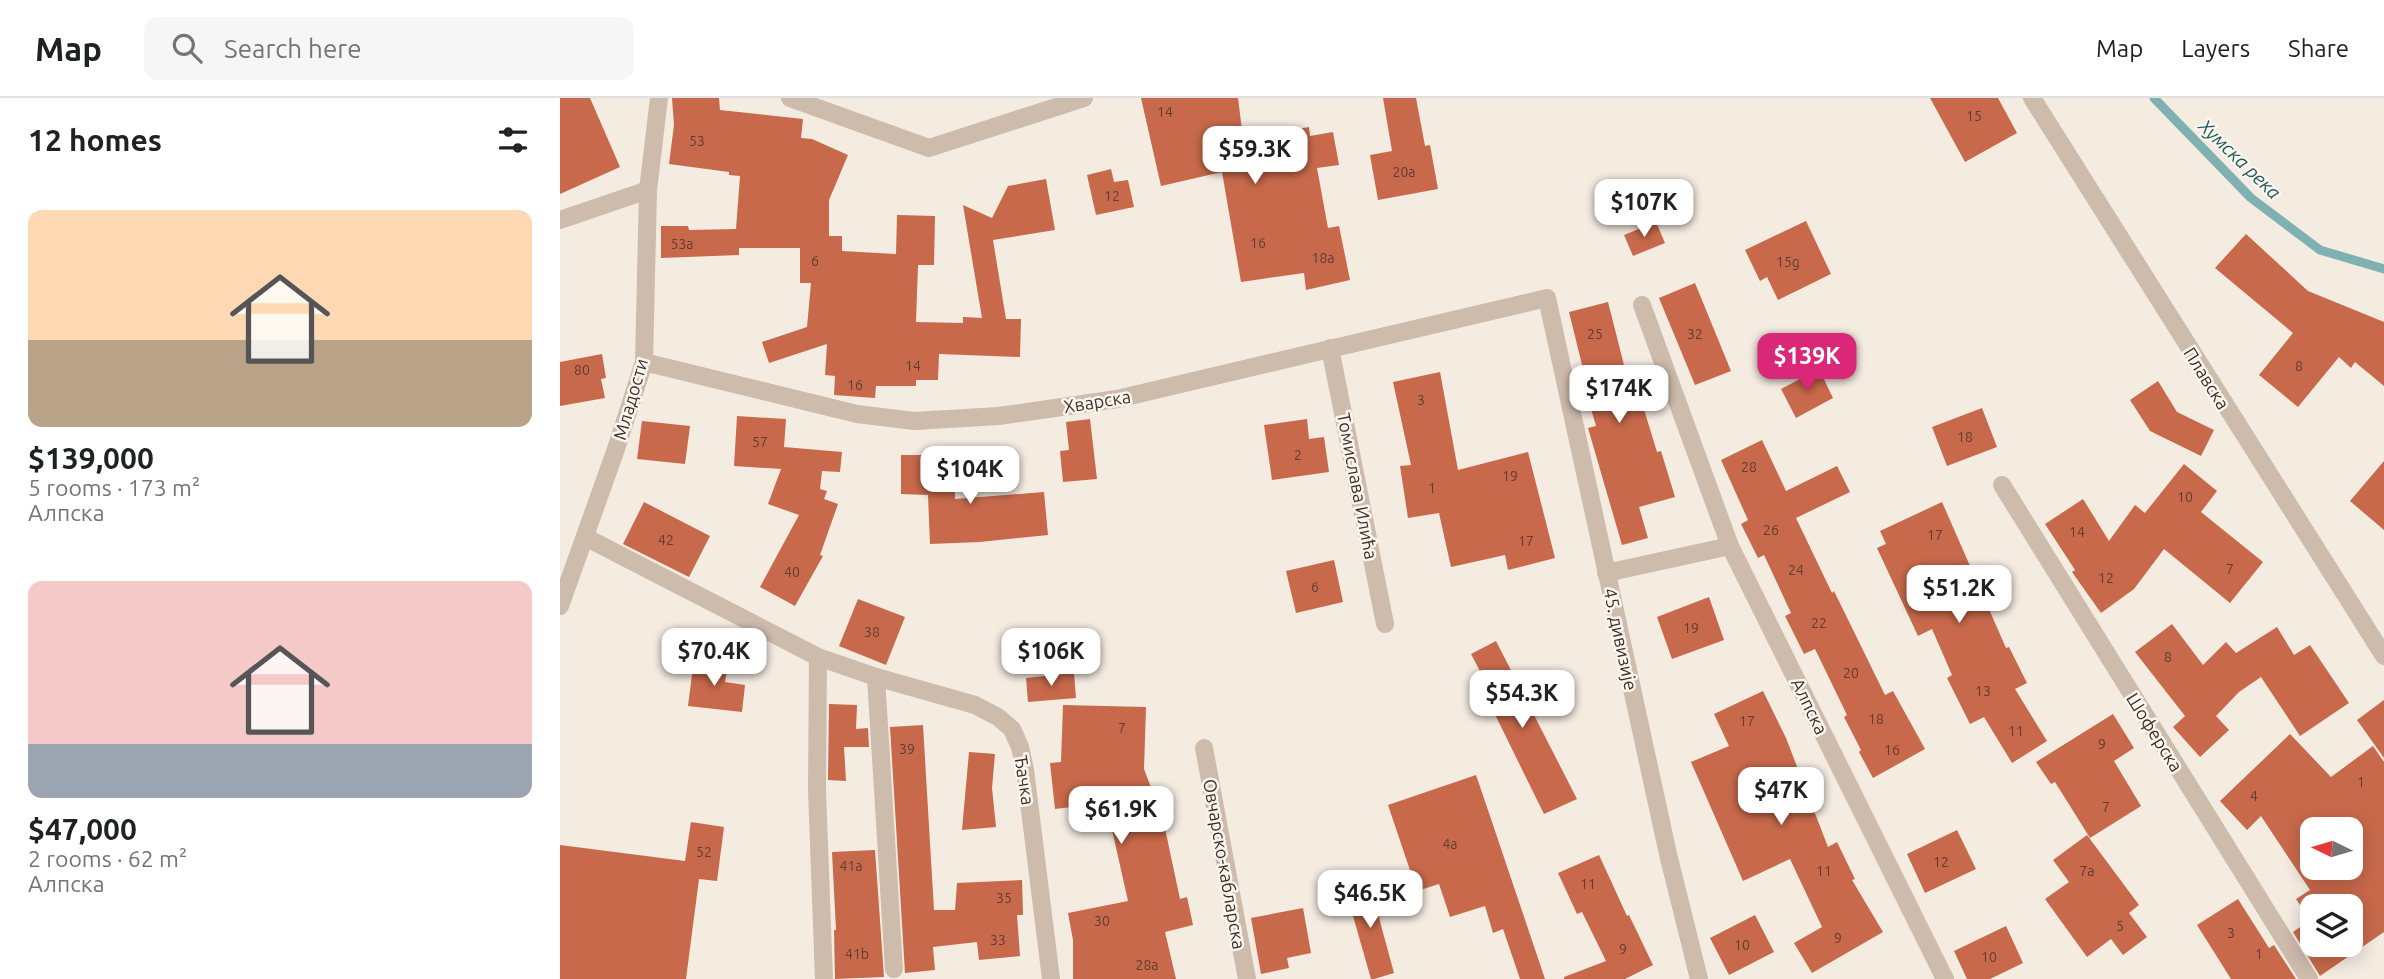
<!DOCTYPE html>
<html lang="en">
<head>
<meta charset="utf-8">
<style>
  :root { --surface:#fff; --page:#f6f6f6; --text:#202124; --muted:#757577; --line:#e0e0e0; --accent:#db2777 }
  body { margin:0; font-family:Ubuntu,sans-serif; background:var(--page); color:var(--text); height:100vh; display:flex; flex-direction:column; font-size:26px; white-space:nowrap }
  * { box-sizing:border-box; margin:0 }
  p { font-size:23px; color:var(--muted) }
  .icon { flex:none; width:38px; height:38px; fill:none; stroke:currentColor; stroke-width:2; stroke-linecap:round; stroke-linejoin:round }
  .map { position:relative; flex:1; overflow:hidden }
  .sheet { display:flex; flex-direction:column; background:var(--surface); width:560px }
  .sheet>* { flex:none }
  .needle { width:46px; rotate:275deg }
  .buttons { position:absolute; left:1740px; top:719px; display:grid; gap:14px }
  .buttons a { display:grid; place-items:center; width:63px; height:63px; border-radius:14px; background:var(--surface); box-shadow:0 4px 18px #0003; font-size:35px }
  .price { position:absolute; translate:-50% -60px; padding:0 16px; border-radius:14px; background:#fff; color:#222; font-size:23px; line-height:46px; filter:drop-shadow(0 2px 4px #0008) }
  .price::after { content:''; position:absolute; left:50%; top:42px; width:21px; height:16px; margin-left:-10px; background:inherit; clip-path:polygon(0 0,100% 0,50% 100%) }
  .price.current { background:var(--accent); color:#fff }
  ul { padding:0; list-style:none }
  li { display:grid; align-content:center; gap:14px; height:371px; padding:0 28px }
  li span { display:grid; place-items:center; height:217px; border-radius:14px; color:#555 }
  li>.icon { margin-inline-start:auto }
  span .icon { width:126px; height:126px; fill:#fffc; stroke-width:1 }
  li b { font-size:30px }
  h2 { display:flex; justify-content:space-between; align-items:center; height:84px; padding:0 28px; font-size:30px }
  header { display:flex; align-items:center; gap:42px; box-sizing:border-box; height:98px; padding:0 35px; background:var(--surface); border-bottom:2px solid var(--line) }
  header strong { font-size:33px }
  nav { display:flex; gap:38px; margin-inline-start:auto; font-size:24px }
  .search { width:490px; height:63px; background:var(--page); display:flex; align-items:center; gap:18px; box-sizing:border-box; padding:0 24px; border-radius:14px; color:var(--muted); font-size:26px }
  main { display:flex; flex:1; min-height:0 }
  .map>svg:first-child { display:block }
</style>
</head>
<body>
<header>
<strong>Map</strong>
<div class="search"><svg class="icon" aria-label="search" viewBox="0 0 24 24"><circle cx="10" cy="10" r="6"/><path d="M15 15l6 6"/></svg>Search here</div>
<nav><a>Map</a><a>Layers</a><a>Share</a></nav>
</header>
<main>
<section class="sheet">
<h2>12 homes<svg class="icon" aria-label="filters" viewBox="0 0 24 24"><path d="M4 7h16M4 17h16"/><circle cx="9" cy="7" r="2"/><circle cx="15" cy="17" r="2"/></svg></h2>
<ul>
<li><span style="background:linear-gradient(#ffd9b3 60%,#b9a48a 0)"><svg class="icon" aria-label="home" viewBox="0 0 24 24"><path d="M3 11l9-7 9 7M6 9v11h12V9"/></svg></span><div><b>$139,000</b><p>5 rooms · 173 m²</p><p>Алпска</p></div></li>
<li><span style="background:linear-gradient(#f6c9c9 75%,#9aa5b1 0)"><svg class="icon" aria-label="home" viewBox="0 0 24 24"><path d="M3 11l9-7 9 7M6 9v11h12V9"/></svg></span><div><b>$47,000</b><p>2 rooms · 62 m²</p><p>Алпска</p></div></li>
</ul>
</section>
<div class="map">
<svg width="1824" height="881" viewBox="0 0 1824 881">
  <rect width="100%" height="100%" fill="#f4ebe1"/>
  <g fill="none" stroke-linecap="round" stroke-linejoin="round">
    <path stroke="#7fb0b2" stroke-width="9" d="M 1594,0 L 1691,100 L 1760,152 L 1824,171"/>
  </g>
  <g fill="#c8694b" fill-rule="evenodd">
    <path d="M 0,0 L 30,0 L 60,69 L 0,96 Z"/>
    <path d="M 112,0 L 159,0 L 160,12 L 243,21 L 241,40 L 252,41 L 288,57 L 269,102 L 269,138 L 282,138 L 282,153 L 336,156 L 337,117 L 375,118 L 374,167 L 358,167 L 356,224 L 403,225 L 403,219 L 422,220 L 403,107 L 432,120 L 448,88 L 486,81 L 495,132 L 433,142 L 446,221 L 461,221 L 460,259 L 379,256 L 378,282 L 356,282 L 356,288 L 316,288 L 315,300 L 274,297 L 275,278 L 265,277 L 267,246 L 209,265 L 202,244 L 247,229 L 251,185 L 240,185 L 240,150 L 179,150 L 179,157 L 101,160 L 101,128 L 128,128 L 129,132 L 176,131 L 180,78 L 169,77 L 169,74 L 109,66 L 114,27 Z"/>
    <path d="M 581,0 L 678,0 L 683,40 L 749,29 L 750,38 L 773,34 L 779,67 L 757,70 L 768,130 L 779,128 L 790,182 L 746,192 L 744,175 L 681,184 L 662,74 L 601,88 Z"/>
    <path d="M 823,0 L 856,0 L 865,48 L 870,47 L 878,91 L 818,102 L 810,57 L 832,53 Z"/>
    <path d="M 1370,0 L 1438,0 L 1457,35 L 1405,64 Z"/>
    <path d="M 551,71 L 554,84 L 568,82 L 574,109 L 536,117 L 527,77 Z"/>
    <path d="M 1246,123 L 1271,176 L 1218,202 L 1207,179 L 1200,183 L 1185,152 Z"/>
    <path d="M 1096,124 L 1105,145 L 1073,158 L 1064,137 Z"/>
    <path d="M 1686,136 L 1748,193 L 1824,224 L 1824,288 L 1795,264 L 1791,270 L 1779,259 L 1738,309 L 1699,277 L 1733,235 L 1655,170 Z"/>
    <path d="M 1135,185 L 1171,273 L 1135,287 L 1099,200 Z"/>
    <path d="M 1048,204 L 1065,271 L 1071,269 L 1097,354 L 1101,353 L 1115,399 L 1079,409 L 1088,440 L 1062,447 L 1028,330 L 1036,328 L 1023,284 L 1026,283 L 1009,214 Z"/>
    <path d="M 42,256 L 46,280 L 41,281 L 45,300 L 0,308 L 0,264 Z"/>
    <path d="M 1259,271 L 1273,300 L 1236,320 L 1221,291 Z"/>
    <path d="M 880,274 L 898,372 L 968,354 L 995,460 L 948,472 L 945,457 L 891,469 L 879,415 L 848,420 L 840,368 L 851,367 L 833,284 Z"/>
    <path d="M 1598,283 L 1617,314 L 1654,332 L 1641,358 L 1590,333 L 1570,302 Z"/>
    <path d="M 1422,310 L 1437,349 L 1387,368 L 1372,329 Z"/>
    <path d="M 177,318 L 226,321 L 224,349 L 282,354 L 280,374 L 262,373 L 260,391 L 267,393 L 264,401 L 278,406 L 260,457 L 263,458 L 235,508 L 200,489 L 239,417 L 208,406 L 221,371 L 174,368 Z"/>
    <path d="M 530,321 L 537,381 L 503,384 L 500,353 L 509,352 L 506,324 Z"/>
    <path d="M 747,321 L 749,341 L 764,339 L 769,374 L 712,382 L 704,327 Z"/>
    <path d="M 82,323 L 130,328 L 125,366 L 77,361 Z"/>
    <path d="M 1202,342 L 1226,393 L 1277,368 L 1290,394 L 1236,420 L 1272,495 L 1274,493 L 1325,597 L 1333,593 L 1365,651 L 1313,680 L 1299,654 L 1301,652 L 1284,619 L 1287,617 L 1255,551 L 1244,556 L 1225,518 L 1231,515 L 1204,457 L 1198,460 L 1181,426 L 1188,422 L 1161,362 Z"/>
    <path d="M 341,357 L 395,357 L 395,401 L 484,394 L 488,437 L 420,444 L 370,446 L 368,397 L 341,396 Z"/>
    <path d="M 1824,363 L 1824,432 L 1790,403 Z"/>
    <path d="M 1624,366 L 1657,393 L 1641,414 L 1703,464 L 1670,505 L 1604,451 L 1574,491 L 1541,515 L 1512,474 L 1515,472 L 1485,426 L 1523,401 L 1549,443 L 1575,407 L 1585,415 Z"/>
    <path d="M 84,404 L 150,438 L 129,479 L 63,446 Z"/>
    <path d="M 1382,404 L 1446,550 L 1449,549 L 1467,585 L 1455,591 L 1487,643 L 1452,665 L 1424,619 L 1410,626 L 1387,580 L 1392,577 L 1372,531 L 1358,538 L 1317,450 L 1326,446 L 1320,433 Z"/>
    <path d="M 774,462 L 783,504 L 736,515 L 726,473 Z"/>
    <path d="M 1149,499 L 1164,542 L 1112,561 L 1097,519 Z"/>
    <path d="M 298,501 L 345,519 L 326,567 L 279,548 Z"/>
    <path d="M 1612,526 L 1643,567 L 1666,544 L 1676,555 L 1717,529 L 1734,557 L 1750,547 L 1789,605 L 1740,638 L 1701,579 L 1679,594 L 1656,618 L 1669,632 L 1640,659 L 1613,629 L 1625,618 L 1575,554 Z"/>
    <path d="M 936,543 L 1017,701 L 984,716 L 917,580 L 922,577 L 911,556 Z"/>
    <path d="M 134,561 L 168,566 L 165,584 L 185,587 L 182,614 L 128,608 Z"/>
    <path d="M 514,575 L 516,600 L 468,604 L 466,580 Z"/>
    <path d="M 1203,593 L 1226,640 L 1268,749 L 1277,744 L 1295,781 L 1292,782 L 1323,834 L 1252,875 L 1234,845 L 1262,829 L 1230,761 L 1183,783 L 1131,664 L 1169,648 L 1154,616 Z"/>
    <path d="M 1824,602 L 1824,660 L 1797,622 Z"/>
    <path d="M 269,606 L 297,607 L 296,631 L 308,630 L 309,649 L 284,649 L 286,683 L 268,682 Z"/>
    <path d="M 503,607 L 586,609 L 584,671 L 603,721 L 620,801 L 627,799 L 633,827 L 605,834 L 616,881 L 513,881 L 513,842 L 508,815 L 568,803 L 546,705 L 495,711 L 490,665 L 501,664 Z"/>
    <path d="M 1553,616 L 1574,650 L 1554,663 L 1581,708 L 1530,740 L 1495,684 L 1491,686 L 1476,664 Z"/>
    <path d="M 363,627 L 374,812 L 395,812 L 397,785 L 462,782 L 463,817 L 457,817 L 460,858 L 419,862 L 417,844 L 373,849 L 375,872 L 345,875 L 330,629 Z"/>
    <path d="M 1730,636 L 1771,679 L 1813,648 L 1824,664 L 1824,834 L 1760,878 L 1733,834 L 1750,822 L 1736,801 L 1750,792 L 1701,718 L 1687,732 L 1660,703 ZM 1752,732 L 1790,732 L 1790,770 L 1752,770 ZM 1752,808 L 1790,808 L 1790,847 L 1752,847 Z"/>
    <path d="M 409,654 L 435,656 L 432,690 L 436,729 L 402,732 Z"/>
    <path d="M 916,677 L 930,718 L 985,881 L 960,881 L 943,831 L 933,835 L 925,808 L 890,819 L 879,786 L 857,793 L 828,707 Z"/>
    <path d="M 131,724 L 164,729 L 157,783 L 139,781 L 126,881 L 0,881 L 0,747 L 125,763 Z"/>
    <path d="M 1397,732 L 1416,771 L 1365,795 L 1347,756 Z"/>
    <path d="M 1527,737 L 1579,807 L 1569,815 L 1587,839 L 1563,857 L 1551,841 L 1527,859 L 1485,801 L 1509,784 L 1493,762 Z"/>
    <path d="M 315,752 L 324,879 L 275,881 L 274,832 L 276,832 L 272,754 Z"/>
    <path d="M 1039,757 L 1067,818 L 1069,817 L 1093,867 L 1065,881 L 1004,881 L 1004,879 L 1046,863 L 1022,814 L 1017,816 L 998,775 Z"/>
    <path d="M 809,783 L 834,875 L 814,881 L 811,881 L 785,790 Z"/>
    <path d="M 1678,801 L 1709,850 L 1714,847 L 1736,881 L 1671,881 L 1637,827 Z"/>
    <path d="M 743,810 L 751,855 L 727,860 L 729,870 L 701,876 L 691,820 Z"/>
    <path d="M 1195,817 L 1214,854 L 1169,877 L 1150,840 Z"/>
    <path d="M 1446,828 L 1463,865 L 1430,881 L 1407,881 L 1394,853 Z"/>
  </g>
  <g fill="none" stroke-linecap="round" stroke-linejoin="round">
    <g stroke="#cdbbac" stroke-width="18">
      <path d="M 230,0 L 369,50 L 524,0"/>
      <path d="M 1472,0 L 1824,558"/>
      <path d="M 0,122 L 88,92"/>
      <path d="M 1082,207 L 1170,448 L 1385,881"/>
      <path d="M 770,250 L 825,526"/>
      <path d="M 84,264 L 297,316 L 354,323 L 439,318 L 557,301 L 987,200 L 1108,756 L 1139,881"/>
      <path d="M 1442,387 L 1749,881"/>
      <path d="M 25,439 L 258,559 L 316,579 L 415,607 L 438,619 L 452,631 L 460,649 L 465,672 L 491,881"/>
      <path d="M 1046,475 L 1170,448"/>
      <path d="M 0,508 L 56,351 L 84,264 L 88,92 L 99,0"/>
      <path d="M 258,559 L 257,693 L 264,881"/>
      <path d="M 316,579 L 334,871"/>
      <path d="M 644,650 L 687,881"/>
    </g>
  </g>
  <g text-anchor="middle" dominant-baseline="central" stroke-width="5" stroke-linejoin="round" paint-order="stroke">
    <g font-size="14" fill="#5e3e33">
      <text x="605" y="14">14</text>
      <text x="1414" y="18">15</text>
      <text x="137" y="43">53</text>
      <text x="844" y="74">20a</text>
      <text x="552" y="98">12</text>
      <text x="698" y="145">16</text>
      <text x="122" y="146">53a</text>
      <text x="763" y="160">18a</text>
      <text x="255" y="163">6</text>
      <text x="1228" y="164">15g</text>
      <text x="1035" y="236">25</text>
      <text x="1135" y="236">32</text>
      <text x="353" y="268">14</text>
      <text x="1739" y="268">8</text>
      <text x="22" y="272">80</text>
      <text x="295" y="287">16</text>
      <text x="861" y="302">3</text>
      <text x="1405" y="339">18</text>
      <text x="200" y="344">57</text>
      <text x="738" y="357">2</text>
      <text x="1189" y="369">28</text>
      <text x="950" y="378">19</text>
      <text x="872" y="390">1</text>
      <text x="1625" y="399">10</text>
      <text x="1211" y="432">26</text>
      <text x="1517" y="434">14</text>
      <text x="1375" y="437">17</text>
      <text x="106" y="442">42</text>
      <text x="966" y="443">17</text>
      <text x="1670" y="471">7</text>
      <text x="1236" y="472">24</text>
      <text x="232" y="474">40</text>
      <text x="1546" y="480">12</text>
      <text x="755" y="489">6</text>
      <text x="1259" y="525">22</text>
      <text x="1131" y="530">19</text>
      <text x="312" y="534">38</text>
      <text x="1608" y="559">8</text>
      <text x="1291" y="575">20</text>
      <text x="1423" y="593">13</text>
      <text x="1316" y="621">18</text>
      <text x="1187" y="623">17</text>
      <text x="562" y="630">7</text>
      <text x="1456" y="633">11</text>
      <text x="1542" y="646">9</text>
      <text x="347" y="651">39</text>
      <text x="1332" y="652">16</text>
      <text x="1801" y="684">1</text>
      <text x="1694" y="698">4</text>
      <text x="1546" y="709">7</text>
      <text x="890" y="746">4a</text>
      <text x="144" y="754">52</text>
      <text x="1381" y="764">12</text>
      <text x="291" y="768">41a</text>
      <text x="1264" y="773">11</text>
      <text x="1527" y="773">7a</text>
      <text x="1028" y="786">11</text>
      <text x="444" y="800">35</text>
      <text x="542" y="823">30</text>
      <text x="1560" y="828">5</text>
      <text x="1671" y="835">3</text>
      <text x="1278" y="840">9</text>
      <text x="438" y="842">33</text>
      <text x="1182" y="847">10</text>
      <text x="1063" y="851">9</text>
      <text x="297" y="856">41b</text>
      <text x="1699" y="856">1</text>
      <text x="1429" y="859">10</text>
      <text x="587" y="867">28a</text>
    </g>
    <g font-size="18" fill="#3b302b" stroke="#fbf5ee">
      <text transform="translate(1647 280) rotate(58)">Плавска</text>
      <text transform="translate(70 301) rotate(-74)">Младости</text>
      <text transform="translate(537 303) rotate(-9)">Хварска</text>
      <text transform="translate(798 388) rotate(79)">Томислава Илића</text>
      <text transform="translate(1061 541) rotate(78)">45. дивизије</text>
      <text transform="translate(1250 608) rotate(64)">Алпска</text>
      <text transform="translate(1595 634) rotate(58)">Шоферска</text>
      <text transform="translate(465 682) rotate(81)">Ђачка</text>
      <text transform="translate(665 766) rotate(80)">Овчарско-кабларска</text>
    </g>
    <g font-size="19" font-style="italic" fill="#1f5a5e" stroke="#fbf5ee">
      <text transform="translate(1680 61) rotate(44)">Хумска река</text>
    </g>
  </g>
</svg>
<div class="buttons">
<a><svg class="needle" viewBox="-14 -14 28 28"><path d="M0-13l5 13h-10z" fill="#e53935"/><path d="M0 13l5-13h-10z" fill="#757577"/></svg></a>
<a><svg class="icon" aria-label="layers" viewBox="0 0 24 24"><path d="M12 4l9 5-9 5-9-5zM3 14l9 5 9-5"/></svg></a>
</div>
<b class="price" style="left:695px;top:88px">$59.3K</b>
<b class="price" style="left:1084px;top:141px">$107K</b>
<b class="price current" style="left:1247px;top:295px">$139K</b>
<b class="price" style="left:1059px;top:327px">$174K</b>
<b class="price" style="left:410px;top:408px">$104K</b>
<b class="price" style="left:1399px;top:527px">$51.2K</b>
<b class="price" style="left:154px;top:590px">$70.4K</b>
<b class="price" style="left:491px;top:590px">$106K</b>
<b class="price" style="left:962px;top:632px">$54.3K</b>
<b class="price" style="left:1221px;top:729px">$47K</b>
<b class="price" style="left:561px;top:748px">$61.9K</b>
<b class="price" style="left:810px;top:832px">$46.5K</b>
</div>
</main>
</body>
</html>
